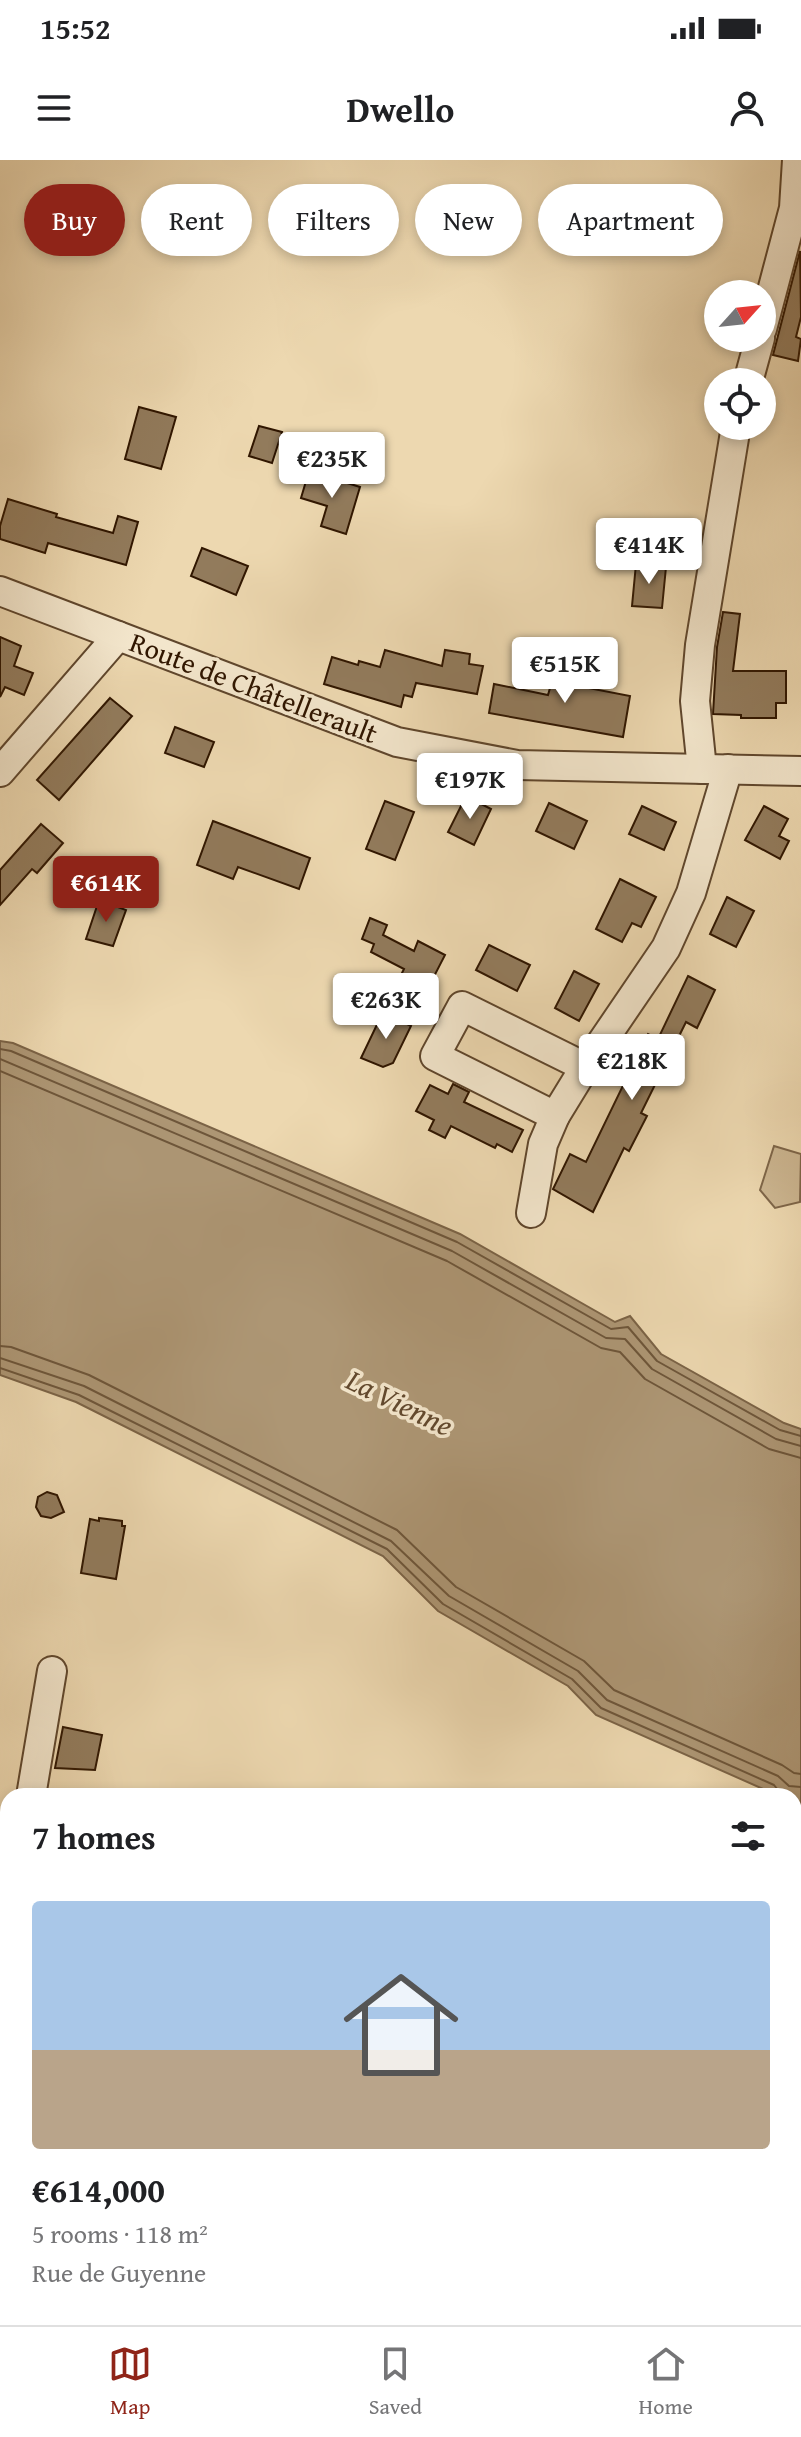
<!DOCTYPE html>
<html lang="en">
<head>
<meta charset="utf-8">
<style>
  :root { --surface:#fff; --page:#f2f2f2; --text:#202124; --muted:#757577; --line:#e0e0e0; --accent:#8f2418 }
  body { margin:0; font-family:"Gentium Book Plus",serif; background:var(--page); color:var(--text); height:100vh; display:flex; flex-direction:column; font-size:30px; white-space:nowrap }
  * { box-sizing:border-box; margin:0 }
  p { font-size:26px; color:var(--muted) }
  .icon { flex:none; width:44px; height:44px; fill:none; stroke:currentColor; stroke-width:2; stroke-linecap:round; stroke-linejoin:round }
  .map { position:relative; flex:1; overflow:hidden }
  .panel { position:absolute; left:0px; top:1628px; width:802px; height:538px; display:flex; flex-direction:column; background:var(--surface); border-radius:24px 24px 0 0; box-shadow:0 4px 12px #0003 }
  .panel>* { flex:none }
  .top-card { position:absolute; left:24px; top:24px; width:754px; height:72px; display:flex; gap:16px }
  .needle { width:52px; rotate:63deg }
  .buttons { position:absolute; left:704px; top:120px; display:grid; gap:16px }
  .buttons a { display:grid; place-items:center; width:72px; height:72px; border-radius:50%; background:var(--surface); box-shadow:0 4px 12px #0003; font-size:40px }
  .price { position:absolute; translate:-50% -68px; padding:0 18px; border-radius:8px; background:#fff; color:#222; font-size:26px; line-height:52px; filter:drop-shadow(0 2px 4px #0008) }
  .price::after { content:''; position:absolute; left:50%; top:48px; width:24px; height:18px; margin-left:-12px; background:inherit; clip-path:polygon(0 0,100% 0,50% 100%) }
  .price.selected { background:var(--accent); color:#fff }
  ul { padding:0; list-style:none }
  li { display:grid; align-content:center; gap:16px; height:424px; padding:0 32px }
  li+li { border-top:2px solid var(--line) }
  li span { display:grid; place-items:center; height:248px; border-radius:8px; color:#555 }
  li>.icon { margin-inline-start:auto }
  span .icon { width:144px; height:144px; fill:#fffc; stroke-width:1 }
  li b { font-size:34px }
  h2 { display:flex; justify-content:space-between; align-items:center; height:96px; padding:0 32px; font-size:34px }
  .tag { padding:0 28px; border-radius:36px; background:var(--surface); box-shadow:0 4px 12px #0003; font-size:28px; line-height:72px }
  .tag.selected { background:var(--accent); color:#fff }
  .status { display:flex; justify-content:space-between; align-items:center; height:56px; padding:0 40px; background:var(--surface); direction:ltr }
  .status svg { height:22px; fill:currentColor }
  header { display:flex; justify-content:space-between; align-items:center; height:104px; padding:0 32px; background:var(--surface); font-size:36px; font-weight:700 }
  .menu { display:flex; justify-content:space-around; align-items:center; height:112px; border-top:2px solid var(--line); background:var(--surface); font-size:22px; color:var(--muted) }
  .menu a { display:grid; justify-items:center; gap:4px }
  .menu .selected { color:var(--accent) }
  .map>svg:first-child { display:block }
</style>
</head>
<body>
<div class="status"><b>15:52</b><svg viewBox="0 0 49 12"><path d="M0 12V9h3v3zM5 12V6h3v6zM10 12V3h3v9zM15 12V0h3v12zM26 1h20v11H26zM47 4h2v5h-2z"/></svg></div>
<header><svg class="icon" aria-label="menu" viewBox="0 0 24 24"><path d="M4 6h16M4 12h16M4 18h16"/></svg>Dwello<svg class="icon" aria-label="person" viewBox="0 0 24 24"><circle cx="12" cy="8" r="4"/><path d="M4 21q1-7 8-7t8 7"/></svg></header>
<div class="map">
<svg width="801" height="2165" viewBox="0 0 801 2165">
  <rect width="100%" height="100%" fill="#edd8b0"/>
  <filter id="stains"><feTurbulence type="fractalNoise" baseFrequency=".0025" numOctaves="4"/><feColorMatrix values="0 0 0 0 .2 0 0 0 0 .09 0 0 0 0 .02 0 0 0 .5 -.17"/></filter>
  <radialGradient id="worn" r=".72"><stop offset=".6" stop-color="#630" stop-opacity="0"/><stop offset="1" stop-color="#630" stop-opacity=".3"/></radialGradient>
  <path fill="#cdb792" stroke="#7e6649" stroke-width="2" d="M 774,986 L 801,994 L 800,1042 L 775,1048 L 760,1030 Z"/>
  <path fill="#ad9674" stroke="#7b6346" stroke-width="2" d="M 0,881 L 13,883 L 460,1074 L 615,1162 L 630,1156 L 661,1194 L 784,1263 L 801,1269 L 801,1646 L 794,1643 L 794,1636 L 779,1636 L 596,1555 L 568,1526 L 438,1451 L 383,1396 L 76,1242 L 0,1215 Z"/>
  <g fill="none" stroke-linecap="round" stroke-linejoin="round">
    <g stroke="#6e563a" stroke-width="2">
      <path d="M 0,889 L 11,891 L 457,1082 L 611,1169 L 628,1167 L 657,1201 L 780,1270 L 801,1276"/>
      <path d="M 0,899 L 452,1091 L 606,1178 L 625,1179 L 652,1209 L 776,1279 L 801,1286"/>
      <path d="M 0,911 L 447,1101 L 601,1188 L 620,1192 L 645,1219 L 769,1289 L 801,1298"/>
      <path d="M 0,1186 L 11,1187 L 89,1215 L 397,1370 L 456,1427 L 584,1501 L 614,1530 L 782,1605 L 794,1613 L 801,1614"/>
      <path d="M 0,1198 L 84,1226 L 391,1381 L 449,1436 L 578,1511 L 607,1540 L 778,1616 L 789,1626 L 801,1627"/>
      <path d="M 0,1208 L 79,1235 L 387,1389 L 443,1444 L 572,1519 L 601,1548 L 774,1625 L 778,1630 L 779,1636"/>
    </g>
  </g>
  <g fill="#927b5c" stroke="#301600" stroke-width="2">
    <path d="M 800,91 L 801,157 L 796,177 L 801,179 L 798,201 L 773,195 Z"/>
    <path d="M 139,247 L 176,257 L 161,309 L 125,299 Z"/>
    <path d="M 259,266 L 282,272 L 272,303 L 249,296 Z"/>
    <path d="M 309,311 L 360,327 L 346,374 L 321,366 L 327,346 L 301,338 Z"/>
    <path d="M 8,339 L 57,354 L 56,357 L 113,373 L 118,356 L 138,362 L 126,405 L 48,383 L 45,393 L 0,379 L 0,366 Z"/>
    <path d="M 202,388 L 248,406 L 236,435 L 191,416 Z"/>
    <path d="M 636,404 L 666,407 L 662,448 L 632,446 Z"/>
    <path d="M 723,452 L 740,454 L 733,511 L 786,511 L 786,543 L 776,543 L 776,558 L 741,558 L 741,555 L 713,554 L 717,487 Z"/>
    <path d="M 0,477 L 21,486 L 14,506 L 33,513 L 24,535 L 5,527 L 0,537 Z"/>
    <path d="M 385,490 L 442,506 L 445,490 L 470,494 L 469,504 L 483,506 L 477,534 L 416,523 L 412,537 L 404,535 L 401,547 L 324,524 L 332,497 L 358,505 L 359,501 L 380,507 Z"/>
    <path d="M 556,507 L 580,511 L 578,526 L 630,536 L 623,577 L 489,553 L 494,524 L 548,535 Z"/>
    <path d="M 110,538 L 132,556 L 59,640 L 37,620 Z"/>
    <path d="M 175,567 L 214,582 L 204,607 L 165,593 Z"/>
    <path d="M 466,636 L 491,649 L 474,685 L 448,672 Z"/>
    <path d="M 385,641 L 414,652 L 395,700 L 366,689 Z"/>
    <path d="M 549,643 L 587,661 L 574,689 L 536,671 Z"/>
    <path d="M 642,646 L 676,662 L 664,690 L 629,674 Z"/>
    <path d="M 764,646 L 788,659 L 779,676 L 789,681 L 780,699 L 745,680 Z"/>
    <path d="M 213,661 L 310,698 L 299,729 L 238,707 L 233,719 L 197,705 Z"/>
    <path d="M 41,664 L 63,683 L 37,713 L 32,709 L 0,745 L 0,710 Z"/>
    <path d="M 620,719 L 656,737 L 641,767 L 632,763 L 622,782 L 596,769 Z"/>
    <path d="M 727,737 L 754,751 L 736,787 L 710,774 Z"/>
    <path d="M 99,740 L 126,750 L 113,786 L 86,779 Z"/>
    <path d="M 370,758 L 387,765 L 383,775 L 414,791 L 418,781 L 445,795 L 426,832 L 399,819 L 404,809 L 371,792 L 374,784 L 362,779 Z"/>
    <path d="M 489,785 L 530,805 L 517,831 L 476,810 Z"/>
    <path d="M 574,811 L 599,824 L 579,861 L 555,848 Z"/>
    <path d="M 688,816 L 715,830 L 697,868 L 686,862 L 641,953 L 647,956 L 629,991 L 624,988 L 593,1052 L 553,1029 L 570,994 L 586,1002 L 648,874 L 658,879 Z"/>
    <path d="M 383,852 L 411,866 L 393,903 L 383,907 L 361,898 Z"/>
    <path d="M 453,924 L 469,932 L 464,942 L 523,970 L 512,992 L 497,984 L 495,988 L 451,966 L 445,978 L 429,970 L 434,960 L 416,951 L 430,925 L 448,934 Z"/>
    <path d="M 47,1332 L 57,1335 L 64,1352 L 51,1358 L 41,1356 L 36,1347 L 38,1337 Z"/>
    <path d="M 99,1358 L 122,1361 L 122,1366 L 125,1366 L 116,1419 L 81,1413 L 90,1359 L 99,1361 Z"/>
    <path d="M 63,1567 L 102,1575 L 95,1610 L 55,1608 Z"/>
  </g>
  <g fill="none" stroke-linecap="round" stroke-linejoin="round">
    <defs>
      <g id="minor">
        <path d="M 762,169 L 794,48 L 797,0"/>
        <path d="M 748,222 L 760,178"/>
        <path d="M 0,431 L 397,582 L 517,605 L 801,611"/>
        <path d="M 702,609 L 695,541 L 700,485 L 736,266"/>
        <path d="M 0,612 L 118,476"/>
        <path d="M 585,907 L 462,846 L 435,896 L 555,956 L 585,907 L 666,788 L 691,733 L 728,609"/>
        <path d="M 531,1053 L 543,984 L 555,956"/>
        <path d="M 31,1636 L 52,1511"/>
        <path d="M 0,1715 L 8,1719"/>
        <path d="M 0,1788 L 8,1794"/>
        <path d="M 288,2158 L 290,2165"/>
        <path d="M 393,2165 L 393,2158"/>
      </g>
    </defs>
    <use href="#minor" stroke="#5f462c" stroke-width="32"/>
    <use href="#minor" stroke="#f3e6cc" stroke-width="28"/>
  </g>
  <g text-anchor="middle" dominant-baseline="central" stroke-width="7" stroke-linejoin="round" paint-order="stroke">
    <g font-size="28" fill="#301600" stroke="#f3e6cc">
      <text transform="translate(254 527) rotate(21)">Route de Châtellerault</text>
    </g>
    <g font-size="30" font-style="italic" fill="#62492e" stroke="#f3e6cc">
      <text transform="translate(400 1242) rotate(26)">La Vienne</text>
    </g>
  </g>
  <rect width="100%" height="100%" filter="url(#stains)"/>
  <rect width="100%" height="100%" fill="url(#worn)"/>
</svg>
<div class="buttons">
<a><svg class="needle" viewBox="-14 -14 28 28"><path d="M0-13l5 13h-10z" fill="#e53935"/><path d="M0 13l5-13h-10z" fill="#757577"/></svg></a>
<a><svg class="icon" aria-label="locate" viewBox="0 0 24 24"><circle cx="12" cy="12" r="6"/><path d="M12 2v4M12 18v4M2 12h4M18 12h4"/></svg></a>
</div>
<b class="price" style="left:332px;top:340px">€235K</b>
<b class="price" style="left:649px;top:426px">€414K</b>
<b class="price" style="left:565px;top:545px">€515K</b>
<b class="price" style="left:470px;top:661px">€197K</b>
<b class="price selected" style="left:106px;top:764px">€614K</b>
<b class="price" style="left:386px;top:881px">€263K</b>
<b class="price" style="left:632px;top:942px">€218K</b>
<div class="top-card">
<a class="tag selected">Buy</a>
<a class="tag">Rent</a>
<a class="tag">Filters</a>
<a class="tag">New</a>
<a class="tag">Apartment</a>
</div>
<section class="panel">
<h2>7 homes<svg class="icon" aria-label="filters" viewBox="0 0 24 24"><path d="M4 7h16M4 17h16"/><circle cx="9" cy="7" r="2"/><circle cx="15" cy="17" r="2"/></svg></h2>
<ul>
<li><span style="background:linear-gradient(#a9c7e8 60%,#b9a48a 0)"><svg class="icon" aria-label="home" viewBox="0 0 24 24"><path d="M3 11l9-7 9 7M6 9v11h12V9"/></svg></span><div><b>€614,000</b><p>5 rooms · 118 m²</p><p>Rue de Guyenne</p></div></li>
</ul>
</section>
</div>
<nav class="menu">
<a class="selected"><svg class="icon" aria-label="map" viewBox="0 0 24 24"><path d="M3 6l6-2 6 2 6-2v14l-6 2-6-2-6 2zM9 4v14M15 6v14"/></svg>Map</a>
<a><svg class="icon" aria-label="saved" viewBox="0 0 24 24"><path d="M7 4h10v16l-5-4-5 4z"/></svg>Saved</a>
<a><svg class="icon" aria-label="home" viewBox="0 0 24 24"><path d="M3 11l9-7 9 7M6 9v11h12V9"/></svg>Home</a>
</nav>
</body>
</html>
